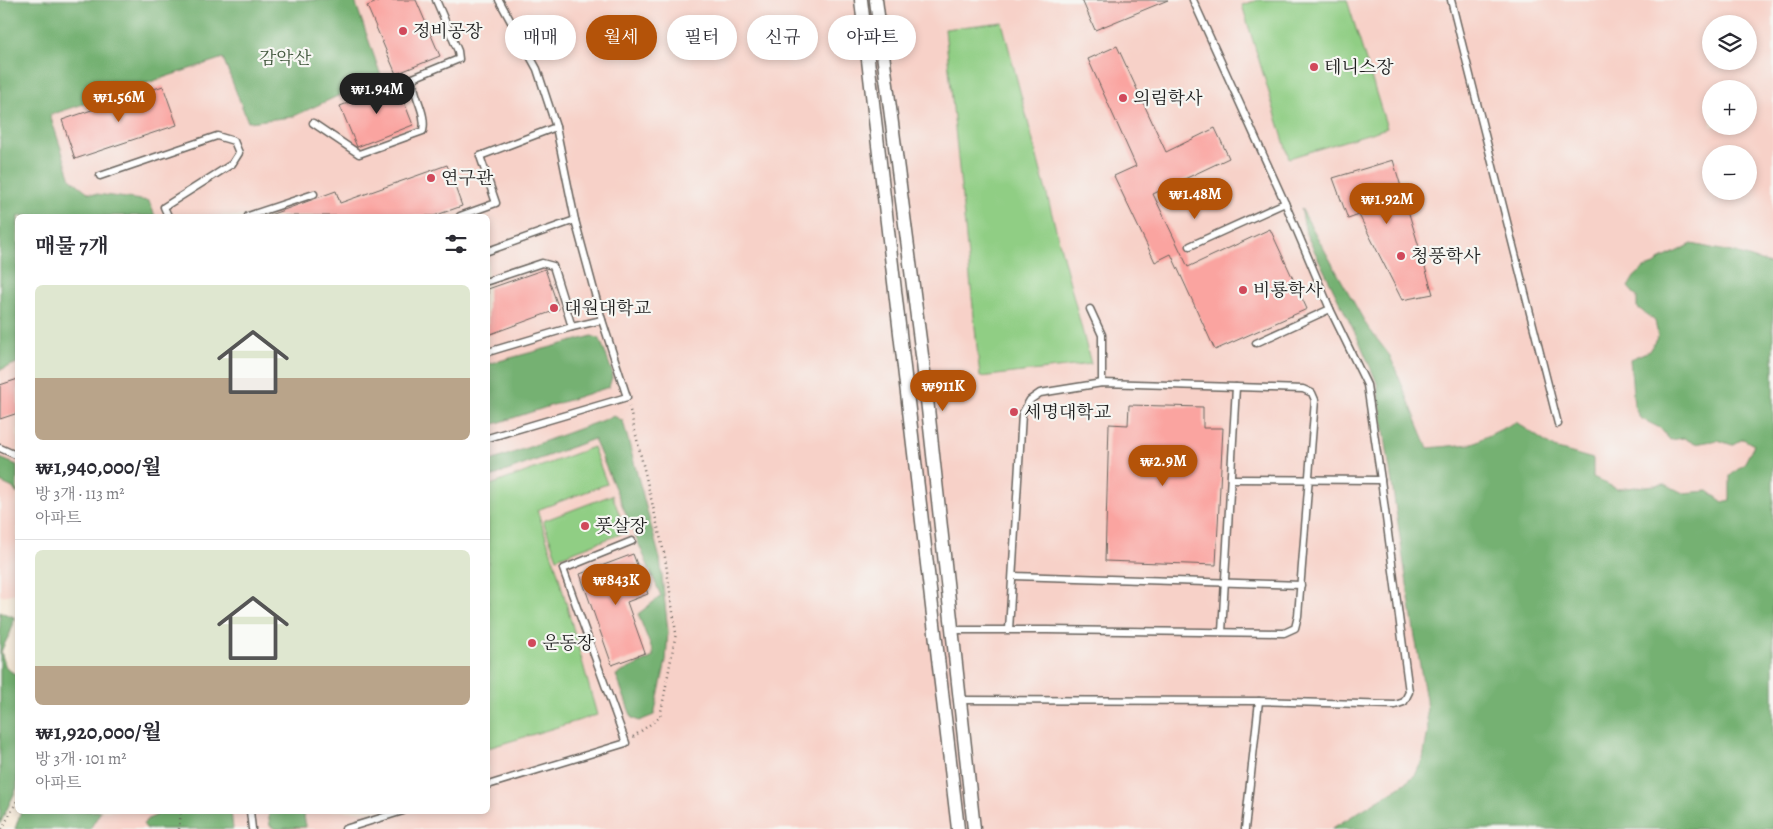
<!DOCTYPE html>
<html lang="ko">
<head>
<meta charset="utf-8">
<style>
  :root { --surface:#fff; --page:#f2f2f3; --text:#2b2b33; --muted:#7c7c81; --line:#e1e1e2; --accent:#b45309 }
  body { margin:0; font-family:Alegreya,"Noto Serif KR",serif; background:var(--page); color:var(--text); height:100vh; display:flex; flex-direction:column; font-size:19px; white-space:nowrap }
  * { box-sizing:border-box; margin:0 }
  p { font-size:16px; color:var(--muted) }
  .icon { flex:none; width:28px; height:28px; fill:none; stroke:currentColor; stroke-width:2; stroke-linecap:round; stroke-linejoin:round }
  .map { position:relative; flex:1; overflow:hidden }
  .details { position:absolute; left:15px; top:214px; width:475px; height:600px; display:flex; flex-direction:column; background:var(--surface); border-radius:8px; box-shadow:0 2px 8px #0003 }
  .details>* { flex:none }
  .hud { position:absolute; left:505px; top:15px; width:475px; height:45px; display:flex; gap:10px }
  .fabs { position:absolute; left:1702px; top:15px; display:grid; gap:10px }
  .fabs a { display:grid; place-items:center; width:55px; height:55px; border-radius:50%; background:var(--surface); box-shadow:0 2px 8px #0003; font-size:25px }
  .price { position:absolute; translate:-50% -42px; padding:0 11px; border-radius:18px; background:var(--accent); color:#fff; font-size:16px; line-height:32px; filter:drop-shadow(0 1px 2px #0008) }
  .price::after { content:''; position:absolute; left:50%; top:30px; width:15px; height:11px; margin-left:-8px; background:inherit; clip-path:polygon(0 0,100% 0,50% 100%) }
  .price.current { background:#222; color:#fff }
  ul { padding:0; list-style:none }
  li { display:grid; align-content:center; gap:10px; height:265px; padding:0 20px }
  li+li { border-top:1px solid var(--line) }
  li span { display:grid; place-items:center; height:155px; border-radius:8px; color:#555 }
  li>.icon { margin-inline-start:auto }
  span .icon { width:90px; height:90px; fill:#fffc; stroke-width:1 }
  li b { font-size:21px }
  h2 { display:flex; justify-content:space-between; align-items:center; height:60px; padding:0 20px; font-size:21px }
  .pill { padding:0 18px; border-radius:22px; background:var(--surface); box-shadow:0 2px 8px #0003; font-size:18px; line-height:45px }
  .pill.current { background:var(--accent); color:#fff }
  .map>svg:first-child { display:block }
</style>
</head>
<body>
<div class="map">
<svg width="1773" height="829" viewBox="0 0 1773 829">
  <rect width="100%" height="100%" fill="#f6f6f2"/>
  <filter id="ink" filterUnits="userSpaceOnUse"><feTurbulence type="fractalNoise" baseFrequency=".02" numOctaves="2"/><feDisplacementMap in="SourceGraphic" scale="10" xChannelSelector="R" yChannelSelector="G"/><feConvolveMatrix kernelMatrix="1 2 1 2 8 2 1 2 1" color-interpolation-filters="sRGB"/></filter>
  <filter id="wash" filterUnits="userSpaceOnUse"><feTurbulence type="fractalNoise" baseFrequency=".0096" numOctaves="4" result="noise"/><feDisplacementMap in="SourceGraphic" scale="20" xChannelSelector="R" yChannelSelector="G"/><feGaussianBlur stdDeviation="1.12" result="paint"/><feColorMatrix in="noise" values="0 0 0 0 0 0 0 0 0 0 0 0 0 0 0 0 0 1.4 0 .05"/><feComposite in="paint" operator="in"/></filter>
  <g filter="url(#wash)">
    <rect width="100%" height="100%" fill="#f5e8d7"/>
    <g fill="#f7d1c8" fill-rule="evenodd">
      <path d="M 355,0 L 1773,0 L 1773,265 L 1736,253 L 1644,268 L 1637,297 L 1637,307 L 1655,321 L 1658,336 L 1649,351 L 1630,373 L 1634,405 L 1639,418 L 1660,428 L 1670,440 L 1684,438 L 1695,444 L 1718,440 L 1732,445 L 1743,439 L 1755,444 L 1744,464 L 1730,476 L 1730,500 L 1723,502 L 1708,491 L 1683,493 L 1665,484 L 1617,489 L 1593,477 L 1593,459 L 1554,448 L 1516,422 L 1471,444 L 1428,448 L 1390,356 L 1367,326 L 1302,210 L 1377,383 L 1414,631 L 1426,700 L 1428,730 L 1423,759 L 1415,775 L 1404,784 L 1331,829 L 78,829 L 89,811 L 488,811 L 488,216 L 155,216 L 149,201 L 89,193 L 71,179 L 49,115 L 223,58 L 248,122 ZM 1711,24 L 1749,24 L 1749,61 L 1711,61 ZM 1711,89 L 1749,89 L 1749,126 L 1711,126 ZM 1711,154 L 1749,154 L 1749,191 L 1711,191 Z"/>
      <path d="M 17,363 L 17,593 L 0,596 L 0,370 Z"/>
    </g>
    <g fill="#90ce84" stroke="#567550">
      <path d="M 1258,0 L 1347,0 L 1387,128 L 1289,158 L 1242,5 Z"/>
      <path d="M 1002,22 L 1091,364 L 980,377 L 945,29 Z"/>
      <path d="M 593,447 L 607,484 L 537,510 L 557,570 L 597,715 L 488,748 L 488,486 Z"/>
      <path d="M 612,495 L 626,532 L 557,558 L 543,521 Z"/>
    </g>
    <g fill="#74b172" stroke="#486647">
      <path d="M 0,0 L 356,0 L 355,1 L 381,76 L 292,117 L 248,122 L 223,58 L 50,115 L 71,179 L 89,193 L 149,201 L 155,216 L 18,216 L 17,363 L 0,370 Z"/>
      <path d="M 1301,208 L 1367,326 L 1390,356 L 1428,448 L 1471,444 L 1516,422 L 1554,448 L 1593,459 L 1593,477 L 1617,489 L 1665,484 L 1683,493 L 1708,491 L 1723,502 L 1730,500 L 1730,476 L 1744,464 L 1754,445 L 1743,439 L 1732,445 L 1718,440 L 1695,444 L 1684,438 L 1670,440 L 1660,428 L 1640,418 L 1634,405 L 1630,359 L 1649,351 L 1658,336 L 1655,321 L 1637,307 L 1637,297 L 1628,287 L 1634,277 L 1644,268 L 1655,265 L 1659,260 L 1692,244 L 1736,253 L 1773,265 L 1773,829 L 1331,829 L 1404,784 L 1415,775 L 1423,759 L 1428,730 L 1426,700 L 1414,631 L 1377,383 L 1360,343 L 1306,234 Z"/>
      <path d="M 592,336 L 600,339 L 613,374 L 609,387 L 488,426 L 488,364 Z"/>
      <path d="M 614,416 L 623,421 L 660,559 L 668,631 L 666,661 L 654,715 L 639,721 L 632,718 L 616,675 L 653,657 L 653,652 L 638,614 L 661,596 L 594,439 L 488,478 L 488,462 Z"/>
      <path d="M 0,458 L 17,465 L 17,494 L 13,488 L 0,482 Z"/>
      <path d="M 0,612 L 14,617 C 14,630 6,639 1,652 L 6,668 L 18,676 L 17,788 L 0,824 Z"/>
      <path d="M 21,811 L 101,811 L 90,829 L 15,829 Z"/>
      <path d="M 166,811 L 231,811 L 233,829 L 147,829 L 143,824 L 148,819 Z"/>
      <path d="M 268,811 L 303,811 L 306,827 L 276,829 L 270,826 Z"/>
    </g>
    <g id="blocks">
      <g fill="#faa4a0">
        <path d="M 382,0 L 416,0 L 440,56 L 396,74 L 367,6 Z"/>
        <path d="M 1082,0 L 1168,0 L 1095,30 Z"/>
        <path d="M 1117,46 L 1166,152 L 1215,128 L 1229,158 L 1153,194 L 1188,267 L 1270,229 L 1307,309 L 1215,350 L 1171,254 L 1155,262 L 1114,176 L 1136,166 L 1088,59 Z"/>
        <path d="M 397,84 L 413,125 L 357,147 L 340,106 Z"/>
        <path d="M 163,86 L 177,125 L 75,159 L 62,120 Z"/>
        <path d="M 1393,160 L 1433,294 L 1402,300 L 1359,215 L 1348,219 L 1333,178 Z"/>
        <path d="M 447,165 L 462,206 L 434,216 L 270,216 L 270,215 L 336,191 L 340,203 Z"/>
        <path d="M 545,269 L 559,309 L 488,335 L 488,289 Z"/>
        <path d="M 18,379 L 18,413 L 0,419 L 0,385 Z"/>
        <path d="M 1129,405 L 1203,407 L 1203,428 L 1223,428 L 1216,565 L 1105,561 L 1109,424 L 1128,425 Z"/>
        <path d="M 633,554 L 648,594 L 627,602 L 645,653 L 612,665 L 580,574 Z"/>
      </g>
    </g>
  </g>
  <g filter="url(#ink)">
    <use href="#blocks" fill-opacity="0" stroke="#68635d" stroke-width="1"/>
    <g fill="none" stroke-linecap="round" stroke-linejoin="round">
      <defs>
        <g id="lane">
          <path d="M 1193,0 L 1285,203 L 1330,309 L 1367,385 L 1381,480 L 1409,692 L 1404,702 L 1395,705 L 1259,701 L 1245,829"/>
          <path d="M 1451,0 L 1558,424"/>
          <path d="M 313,123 L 359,154 L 423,131 C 427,112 413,97 413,78 L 459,59 L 458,51 L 436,0"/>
          <path d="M 100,176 L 217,136 L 234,141 L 239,153 L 232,164 L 164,207 L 168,216"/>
          <path d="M 248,216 L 314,194"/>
          <path d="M 460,216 L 496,203 L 480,156 L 556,127"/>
          <path d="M 1190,246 L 1285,203"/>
          <path d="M 488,251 L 575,220"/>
          <path d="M 488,281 L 542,263 L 553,266 L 572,327 L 488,352"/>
          <path d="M 1090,309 L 1102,335 L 1102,383"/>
          <path d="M 572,327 L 602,320"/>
          <path d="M 1256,343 L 1330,309"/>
          <path d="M 488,438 L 627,397 L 602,320 L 575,220 L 556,127 L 537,69 L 499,0"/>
          <path d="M 0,448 L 18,456"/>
          <path d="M 1231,479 L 1381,480"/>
          <path d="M 1013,576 L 1301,585"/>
          <path d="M 953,630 L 1047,630 L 1284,633 L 1295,628 L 1298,616 L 1315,400 L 1312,393 L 1303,389 L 1102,383 L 1040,393 L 1030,400 L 1022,414 L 1009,630"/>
          <path d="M 1222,632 L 1236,387"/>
          <path d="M 960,700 L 1259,701"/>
          <path d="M 488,785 L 626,743 L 563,569 L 632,541"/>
          <path d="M 250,811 L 252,829"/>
          <path d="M 345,829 L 403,811"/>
        </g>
        <g id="street">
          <path d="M 861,0 L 958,829"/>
          <path d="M 876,0 L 923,363 L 974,829"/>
        </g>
      </defs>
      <use href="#lane" stroke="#68635d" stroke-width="9"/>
      <use href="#street" stroke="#68635d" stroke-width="15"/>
      <g stroke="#68635d" stroke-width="2.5" stroke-dasharray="1 4" stroke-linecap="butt">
        <path d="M 629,406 L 665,557 L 676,633 L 660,717 L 633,737"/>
        <path d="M 2,829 L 18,799"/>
        <path d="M 179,829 L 181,811"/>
      </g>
      <use href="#lane" stroke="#fff" stroke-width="6"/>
      <use href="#street" stroke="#fff" stroke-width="12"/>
    </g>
  </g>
  <g fill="#d1495b" stroke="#f6f6f2" stroke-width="2">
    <circle cx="403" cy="31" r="5"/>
    <circle cx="1314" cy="67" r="5"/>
    <circle cx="1123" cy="98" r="5"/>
    <circle cx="431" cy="178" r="5"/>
    <circle cx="1401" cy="256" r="5"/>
    <circle cx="1243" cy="290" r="5"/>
    <circle cx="554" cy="308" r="5"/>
    <circle cx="1014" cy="412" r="5"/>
    <circle cx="585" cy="526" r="5"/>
    <circle cx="532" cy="643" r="5"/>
  </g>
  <g text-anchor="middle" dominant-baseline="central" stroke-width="4.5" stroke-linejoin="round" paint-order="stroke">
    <g font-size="18" fill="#1c1c1c" stroke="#f6f6f2" text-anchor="start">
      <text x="413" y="31">정비공장</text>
      <text x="1324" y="67">테니스장</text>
      <text x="1133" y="98">의림학사</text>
      <text x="441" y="178">연구관</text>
      <text x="1411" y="256">청풍학사</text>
      <text x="1253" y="290">비룡학사</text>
      <text x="564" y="308">대원대학교</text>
      <text x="1024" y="412">세명대학교</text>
      <text x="595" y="526">풋살장</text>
      <text x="542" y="643">운동장</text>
    </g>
    <g font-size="18" fill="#455a40" stroke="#f6f6f2">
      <text x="285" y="58">감악산</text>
    </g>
  </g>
</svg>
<div class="fabs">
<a><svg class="icon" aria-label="layers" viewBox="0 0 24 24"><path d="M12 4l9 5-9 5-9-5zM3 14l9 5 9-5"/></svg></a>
<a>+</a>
<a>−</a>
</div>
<b class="price current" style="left:377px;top:115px">₩1.94M</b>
<b class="price" style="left:119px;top:123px">₩1.56M</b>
<b class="price" style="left:1195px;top:220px">₩1.48M</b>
<b class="price" style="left:1387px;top:225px">₩1.92M</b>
<b class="price" style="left:943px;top:412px">₩911K</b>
<b class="price" style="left:1163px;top:487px">₩2.9M</b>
<b class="price" style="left:616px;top:606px">₩843K</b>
<div class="hud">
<a class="pill">매매</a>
<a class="pill current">월세</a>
<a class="pill">필터</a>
<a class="pill">신규</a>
<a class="pill">아파트</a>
</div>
<section class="details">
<h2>매물 7개<svg class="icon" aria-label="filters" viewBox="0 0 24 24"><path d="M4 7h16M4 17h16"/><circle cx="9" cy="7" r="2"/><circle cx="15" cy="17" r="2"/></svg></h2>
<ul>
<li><span style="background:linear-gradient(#dfe7d0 60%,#b9a48a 0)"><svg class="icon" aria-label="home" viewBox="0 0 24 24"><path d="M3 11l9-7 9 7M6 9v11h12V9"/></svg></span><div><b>₩1,940,000/월</b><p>방 3개 · 113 m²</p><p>아파트</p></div></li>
<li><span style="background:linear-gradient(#dfe7d0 75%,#b9a48a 0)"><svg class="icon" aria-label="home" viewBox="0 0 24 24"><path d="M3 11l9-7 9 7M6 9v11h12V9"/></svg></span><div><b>₩1,920,000/월</b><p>방 3개 · 101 m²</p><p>아파트</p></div></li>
</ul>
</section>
</div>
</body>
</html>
